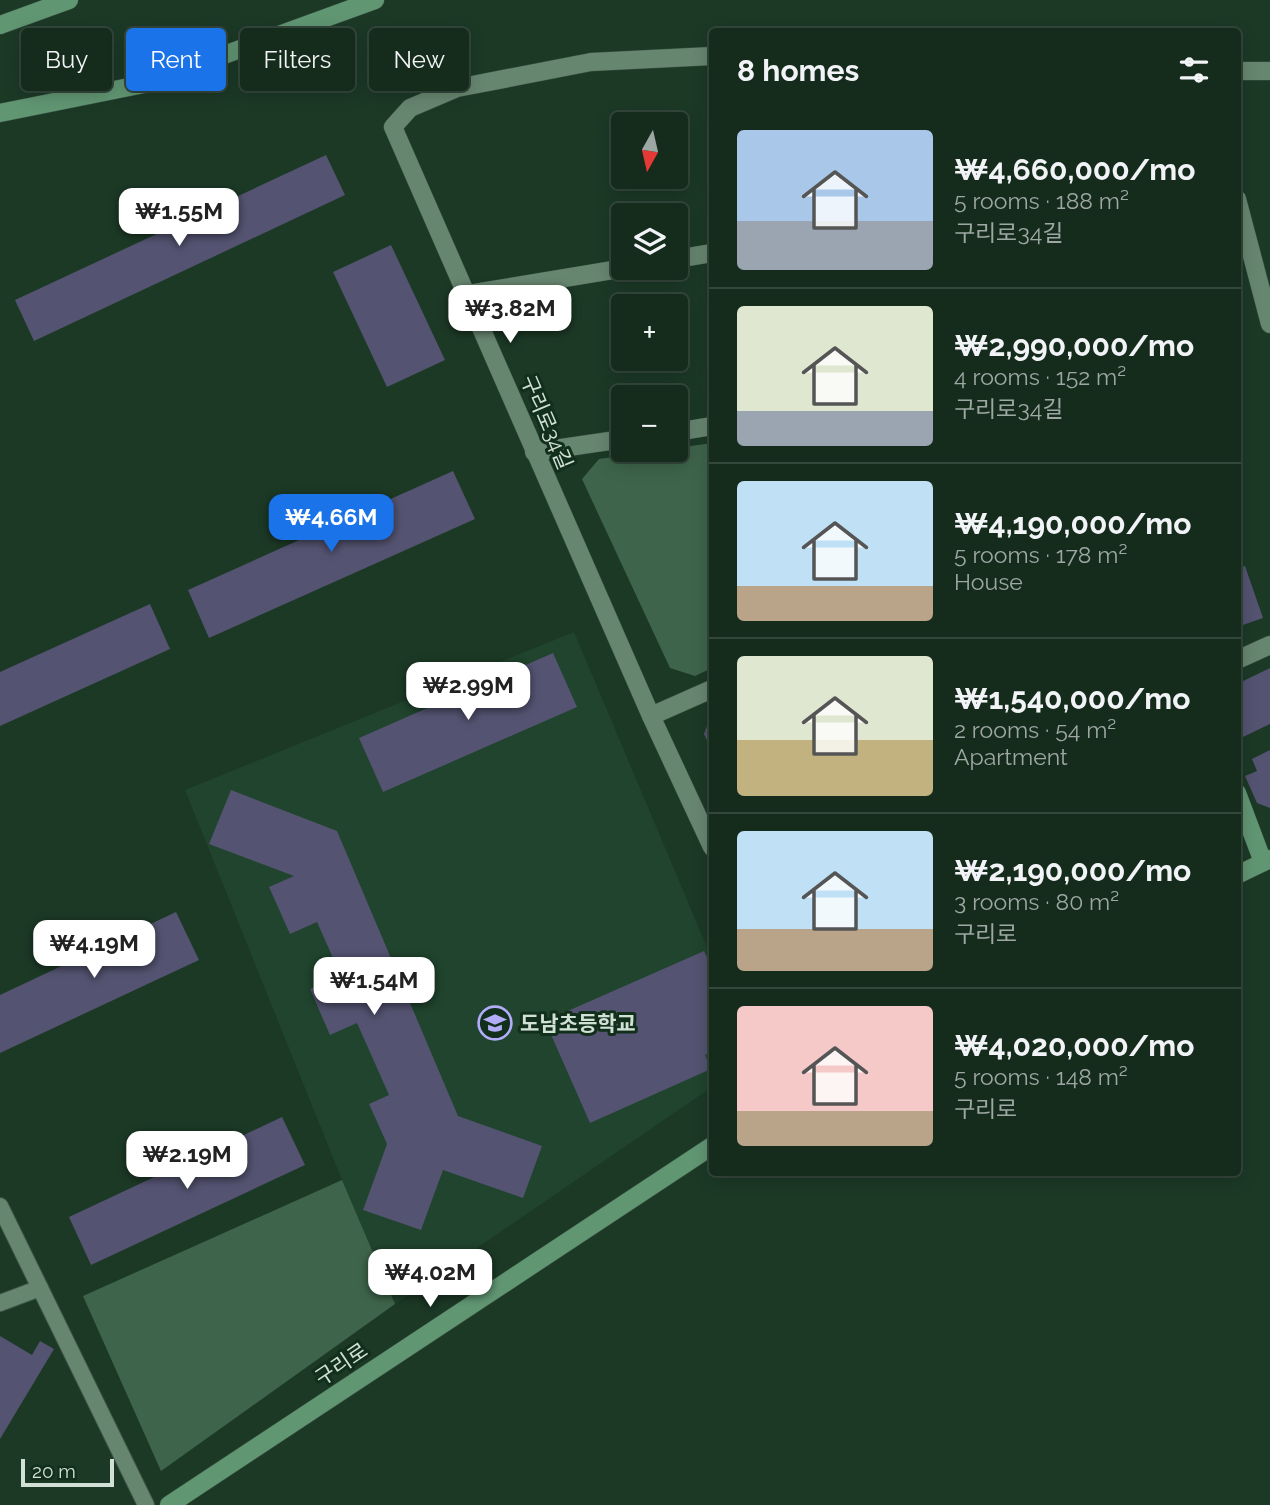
<!DOCTYPE html>
<html lang="en">
<head>
<meta charset="utf-8">
<style>
  :root { --surface:#152b1c; --page:#1e3325; --text:#f1f3f6; --muted:#9da7a3; --line:#34473b; --accent:#1a73e8 }
  body { margin:0; font-family:Raleway,"Noto Sans KR",sans-serif; background:var(--page); color:var(--text); height:100vh; display:flex; flex-direction:column; font-size:26px; white-space:nowrap }
  * { box-sizing:border-box; margin:0 }
  p { font-size:23px; color:var(--muted) }
  .icon { flex:none; width:38px; height:38px; fill:none; stroke:currentColor; stroke-width:2; stroke-linecap:round; stroke-linejoin:round }
  .map { position:relative; flex:1; overflow:hidden }
  .side { position:absolute; left:709px; top:28px; width:532px; height:1148px; display:flex; flex-direction:column; background:var(--surface); border-radius:7px; box-shadow:0 4px 18px #0003,0 0 0 2px var(--line) }
  .side>* { flex:none }
  .guide { position:absolute; left:21px; top:28px; width:583px; height:63px; display:flex; gap:14px }
  .needle { width:46px; rotate:188deg }
  .fabs { position:absolute; left:611px; top:112px; display:grid; gap:14px }
  .fabs a { display:grid; place-items:center; width:77px; height:77px; border-radius:7px; background:var(--surface); box-shadow:0 4px 18px #0003,0 0 0 2px var(--line); font-size:35px }
  .scale { position:absolute; left:21px; bottom:18px; width:93px; box-sizing:border-box; padding-left:7px; border:4px solid #d1e1d5; border-top:0; font-size:19px; line-height:24px; white-space:nowrap; color:#d1e1d5; -webkit-text-stroke:5px #122f1c; paint-order:stroke }
  .price { position:absolute; translate:-50% -60px; padding:0 16px; border-radius:14px; background:#fff; color:#222; font-size:23px; line-height:46px; filter:drop-shadow(0 2px 4px #0008) }
  .price::after { content:''; position:absolute; left:50%; top:42px; width:21px; height:16px; margin-left:-10px; background:inherit; clip-path:polygon(0 0,100% 0,50% 100%) }
  .price.current { background:var(--accent); color:#fff }
  ul { padding:0; list-style:none }
  li { display:flex; align-items:center; gap:21px; height:175px; padding:0 28px }
  li+li { border-top:2px solid var(--line) }
  li span { display:grid; place-items:center; flex:none; width:196px; height:140px; border-radius:7px; color:#555 }
  li>.icon { margin-inline-start:auto }
  span .icon { width:84px; height:84px; fill:#fffc; stroke-width:1 }
  li b { font-size:30px }
  h2 { display:flex; justify-content:space-between; align-items:center; height:84px; padding:0 28px; font-size:30px }
  .tag { padding:0 24px; border-radius:7px; background:var(--surface); box-shadow:0 4px 18px #0003,0 0 0 2px var(--line); font-size:24px; line-height:63px }
  .tag.current { background:var(--accent); color:#fff }
  .map>svg:first-child { display:block }
</style>
</head>
<body>
<div class="map">
<svg width="1270" height="1505" viewBox="0 0 1270 1505">
  <rect width="100%" height="100%" fill="#1c3926"/>
  <path fill="#20442d" d="M 574,632 L 712,959 L 712,1087 L 395,1304 L 342,1180 L 185,790 Z"/>
  <g fill="#3e654b">
    <path d="M 712,443 L 712,668 L 695,676 L 670,668 L 582,479 L 599,459 Z"/>
    <path d="M 342,1180 L 395,1304 L 161,1471 L 83,1296 Z"/>
  </g>
  <g fill="#545371">
    <path d="M 326,155 L 345,195 L 34,341 L 15,300 Z"/>
    <path d="M 391,245 L 445,360 L 387,387 L 333,272 Z"/>
    <path d="M 453,471 L 475,519 L 209,638 L 188,590 Z"/>
    <path d="M 1245,566 L 1263,618 L 1237,627 L 1237,568 Z"/>
    <path d="M 150,604 L 170,649 L 0,726 L 0,672 Z"/>
    <path d="M 553,653 L 577,707 L 383,792 L 359,738 Z"/>
    <path d="M 1270,668 L 1270,724 L 1243,737 L 1237,724 L 1237,684 Z"/>
    <path d="M 712,713 L 712,752 L 704,734 Z"/>
    <path d="M 1270,750 L 1270,808 L 1257,803 L 1245,776 L 1257,771 L 1252,759 Z"/>
    <path d="M 231,790 L 337,831 L 458,1116 L 542,1146 L 523,1198 L 443,1170 L 421,1230 L 363,1210 L 387,1144 L 369,1104 L 389,1095 L 357,1023 L 330,1035 L 310,989 L 341,976 L 317,922 L 290,934 L 269,887 L 294,876 L 209,844 Z"/>
    <path d="M 176,912 L 199,960 L 0,1053 L 0,995 Z"/>
    <path d="M 704,951 L 712,968 L 712,1052 L 705,1055 L 711,1069 L 590,1123 L 545,1021 Z"/>
    <path d="M 282,1117 L 305,1165 L 91,1265 L 69,1217 Z"/>
    <path d="M 0,1336 L 32,1355 L 40,1341 L 54,1349 L 0,1439 Z"/>
  </g>
  <g fill="none" stroke-linecap="round" stroke-linejoin="round">
    <defs>
      <g id="lane">
        <path d="M 0,1206 L 146,1505"/>
        <path d="M 0,1303 L 40,1288"/>
      </g>
      <g id="street">
        <path d="M 712,56 L 591,62 L 457,88 L 410,108 L 393,127 L 651,716 L 712,847"/>
        <path d="M 1237,71 L 1270,71"/>
        <path d="M 1237,199 L 1270,324"/>
        <path d="M 676,259 L 712,253"/>
        <path d="M 468,294 L 625,268"/>
        <path d="M 676,432 L 712,426"/>
        <path d="M 534,452 L 623,439"/>
        <path d="M 1237,660 L 1270,645"/>
        <path d="M 651,716 L 712,689"/>
      </g>
      <g id="secondary">
        <path d="M 0,25 L 69,0"/>
        <path d="M 0,113 L 144,84 L 375,0"/>
        <path d="M 1237,793 L 1263,862"/>
        <path d="M 1237,875 L 1270,859"/>
        <path d="M 169,1505 L 712,1146"/>
      </g>
    </defs>
    <use href="#lane" stroke="#3d5646" stroke-width="18"/>
    <use href="#street" stroke="#3d5646" stroke-width="19"/>
    <use href="#secondary" stroke="#3d5646" stroke-width="19"/>
    <use href="#lane" stroke="#678670" stroke-width="16"/>
    <use href="#street" stroke="#678670" stroke-width="18"/>
    <use href="#secondary" stroke="#619673" stroke-width="18"/>
  </g>
  <defs>
    <symbol id="school-ring" viewBox="-11 -11 22 22"><circle r="9.5" fill="#122f1c" stroke="#b1adfa" stroke-width="1.5"/><path d="M0-5L7-2L0 1L-7-2ZM-4 1L0 2.5L4 1V4Q0 6-4 4Z" fill="#b1adfa"/></symbol>
  </defs>
  <g fill-rule="evenodd">
    <use href="#school-ring" x="476" y="1004" width="38" height="38"/>
  </g>
  <g text-anchor="middle" dominant-baseline="central" stroke-width="6" stroke-linejoin="round" paint-order="stroke">
    <g font-size="21" fill="#d1e1d5" stroke="#122f1c">
      <text transform="translate(547 422) rotate(67)">구리로34길</text>
      <text transform="translate(341 1364) rotate(-34)">구리로</text>
    </g>
    <g font-size="21" font-weight="bold" fill="#d1e1d5" stroke="#122f1c" text-anchor="start">
      <text x="520" y="1023">도남초등학교</text>
    </g>
  </g>
</svg>
<div class="fabs">
<a><svg class="needle" viewBox="-14 -14 28 28"><path d="M0-13l5 13h-10z" fill="#e53935"/><path d="M0 13l5-13h-10z" fill="#9da7a3"/></svg></a>
<a><svg class="icon" aria-label="layers" viewBox="0 0 24 24"><path d="M12 4l9 5-9 5-9-5zM3 14l9 5 9-5"/></svg></a>
<a>+</a>
<a>−</a>
</div>
<div class="scale">20 m</div>
<b class="price" style="left:179px;top:248px">₩1.55M</b>
<b class="price" style="left:510px;top:345px">₩3.82M</b>
<b class="price current" style="left:331px;top:554px">₩4.66M</b>
<b class="price" style="left:468px;top:722px">₩2.99M</b>
<b class="price" style="left:94px;top:980px">₩4.19M</b>
<b class="price" style="left:374px;top:1017px">₩1.54M</b>
<b class="price" style="left:187px;top:1191px">₩2.19M</b>
<b class="price" style="left:430px;top:1309px">₩4.02M</b>
<div class="guide">
<a class="tag">Buy</a>
<a class="tag current">Rent</a>
<a class="tag">Filters</a>
<a class="tag">New</a>
</div>
<section class="side">
<h2>8 homes<svg class="icon" aria-label="filters" viewBox="0 0 24 24"><path d="M4 7h16M4 17h16"/><circle cx="9" cy="7" r="2"/><circle cx="15" cy="17" r="2"/></svg></h2>
<ul>
<li><span style="background:linear-gradient(#a9c7e8 65%,#9aa5b1 0)"><svg class="icon" aria-label="home" viewBox="0 0 24 24"><path d="M3 11l9-7 9 7M6 9v11h12V9"/></svg></span><div><b>₩4,660,000/mo</b><p>5 rooms · 188 m²</p><p>구리로34길</p></div></li>
<li><span style="background:linear-gradient(#dfe7d0 75%,#9aa5b1 0)"><svg class="icon" aria-label="home" viewBox="0 0 24 24"><path d="M3 11l9-7 9 7M6 9v11h12V9"/></svg></span><div><b>₩2,990,000/mo</b><p>4 rooms · 152 m²</p><p>구리로34길</p></div></li>
<li><span style="background:linear-gradient(#bfe0f5 75%,#b9a48a 0)"><svg class="icon" aria-label="home" viewBox="0 0 24 24"><path d="M3 11l9-7 9 7M6 9v11h12V9"/></svg></span><div><b>₩4,190,000/mo</b><p>5 rooms · 178 m²</p><p>House</p></div></li>
<li><span style="background:linear-gradient(#dfe7d0 60%,#c2b280 0)"><svg class="icon" aria-label="home" viewBox="0 0 24 24"><path d="M3 11l9-7 9 7M6 9v11h12V9"/></svg></span><div><b>₩1,540,000/mo</b><p>2 rooms · 54 m²</p><p>Apartment</p></div></li>
<li><span style="background:linear-gradient(#bfe0f5 70%,#b9a48a 0)"><svg class="icon" aria-label="home" viewBox="0 0 24 24"><path d="M3 11l9-7 9 7M6 9v11h12V9"/></svg></span><div><b>₩2,190,000/mo</b><p>3 rooms · 80 m²</p><p>구리로</p></div></li>
<li><span style="background:linear-gradient(#f6c9c9 75%,#b9a48a 0)"><svg class="icon" aria-label="home" viewBox="0 0 24 24"><path d="M3 11l9-7 9 7M6 9v11h12V9"/></svg></span><div><b>₩4,020,000/mo</b><p>5 rooms · 148 m²</p><p>구리로</p></div></li>
</ul>
</section>
</div>
</body>
</html>
